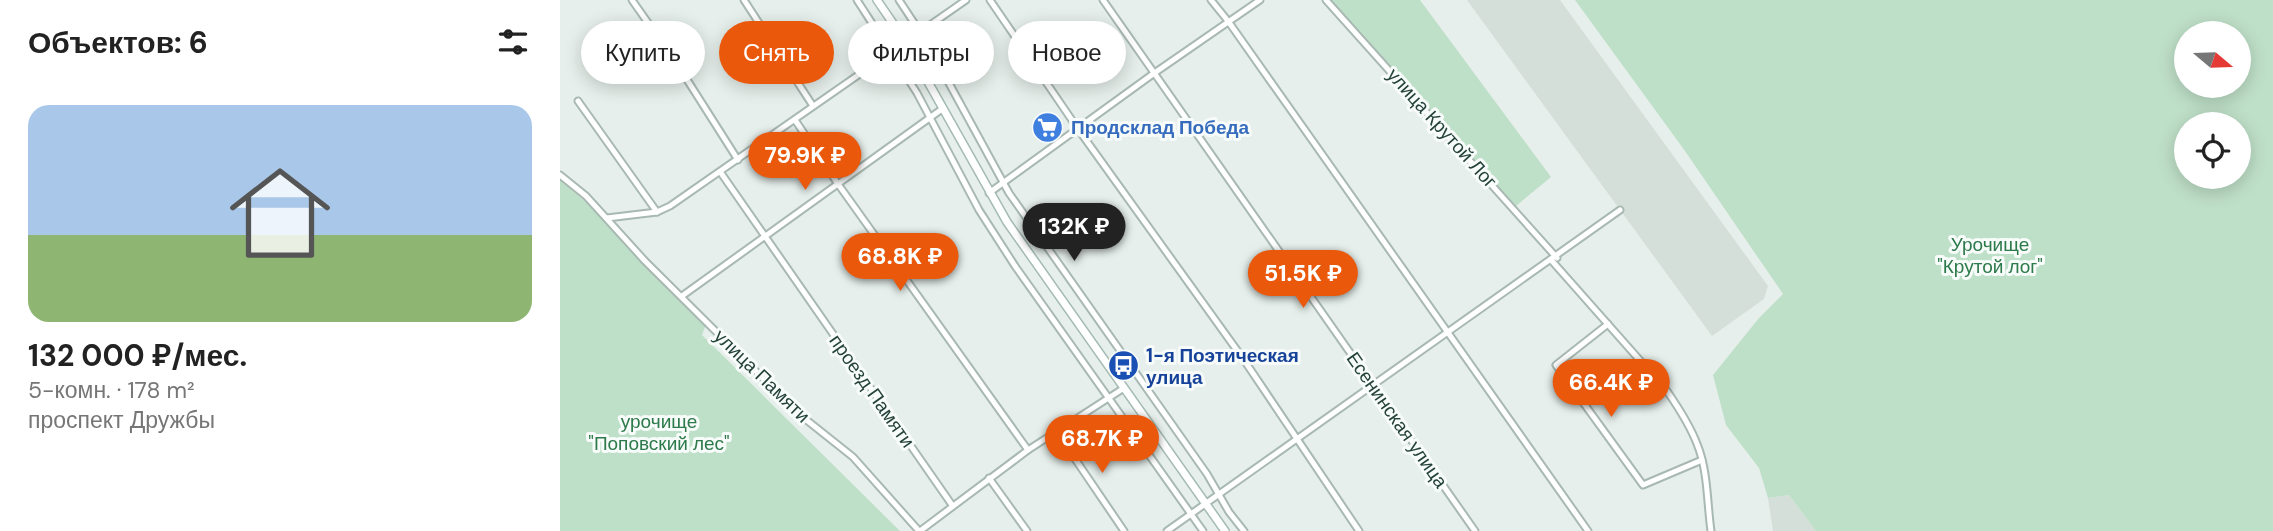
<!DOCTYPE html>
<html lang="ru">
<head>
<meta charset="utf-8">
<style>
  :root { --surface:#fff; --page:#f2f2f2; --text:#222; --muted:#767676; --accent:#ea580c }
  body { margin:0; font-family:"DM Sans",sans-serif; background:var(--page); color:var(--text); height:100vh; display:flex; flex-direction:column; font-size:26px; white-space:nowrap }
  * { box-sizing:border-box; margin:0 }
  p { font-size:23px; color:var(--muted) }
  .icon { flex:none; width:38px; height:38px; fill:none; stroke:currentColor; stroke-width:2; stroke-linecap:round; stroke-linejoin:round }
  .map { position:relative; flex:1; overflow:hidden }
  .sheet { display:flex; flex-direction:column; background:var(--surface); width:560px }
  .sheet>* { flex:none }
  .guide { position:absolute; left:21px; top:21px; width:665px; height:63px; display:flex; gap:14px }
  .needle { width:46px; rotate:109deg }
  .fabs { position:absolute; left:1614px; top:21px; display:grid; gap:14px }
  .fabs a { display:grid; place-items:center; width:77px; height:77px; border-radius:50%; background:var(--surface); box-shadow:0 4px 18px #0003; font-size:35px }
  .price { position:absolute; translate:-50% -60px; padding:0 16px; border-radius:24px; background:var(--accent); color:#fff; font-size:23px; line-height:46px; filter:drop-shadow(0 2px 4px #0008) }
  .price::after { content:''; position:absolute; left:50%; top:42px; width:21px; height:16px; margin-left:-10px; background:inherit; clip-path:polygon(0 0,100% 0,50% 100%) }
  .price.current { background:#222; color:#fff }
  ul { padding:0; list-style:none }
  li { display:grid; align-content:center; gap:14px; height:371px; padding:0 28px }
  li span { display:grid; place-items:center; height:217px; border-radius:21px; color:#555 }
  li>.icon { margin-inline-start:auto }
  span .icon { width:126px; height:126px; fill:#fffc; stroke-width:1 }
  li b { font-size:30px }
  h2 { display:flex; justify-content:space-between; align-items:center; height:84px; padding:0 28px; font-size:30px }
  .pill { padding:0 24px; border-radius:32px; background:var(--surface); box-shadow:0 4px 18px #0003; font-size:24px; line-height:63px }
  .pill.current { background:var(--accent); color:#fff }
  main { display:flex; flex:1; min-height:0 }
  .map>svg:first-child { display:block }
</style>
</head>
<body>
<main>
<section class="sheet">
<h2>Объектов: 6<svg class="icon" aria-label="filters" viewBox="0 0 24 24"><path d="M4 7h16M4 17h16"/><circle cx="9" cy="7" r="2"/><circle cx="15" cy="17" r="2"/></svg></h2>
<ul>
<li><span style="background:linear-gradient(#a9c7e8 60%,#8fb573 0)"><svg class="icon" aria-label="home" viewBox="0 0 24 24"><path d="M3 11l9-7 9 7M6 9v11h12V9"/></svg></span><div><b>132 000 ₽/мес.</b><p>5-комн. · 178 m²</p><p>проспект Дружбы</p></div></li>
</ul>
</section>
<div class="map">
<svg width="1713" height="531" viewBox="0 0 1713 531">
  <rect width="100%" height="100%" fill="#e6efeb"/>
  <g fill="#d4dfda">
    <path d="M 907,0 L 1000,0 L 1208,286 L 1204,299 L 1152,336 Z"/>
    <path d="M 1229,495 L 1256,531 L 1213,531 L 1208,498 Z"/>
  </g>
  <g fill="#bfe0c8" fill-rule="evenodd">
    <path d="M 767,0 L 860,0 L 991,177 L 956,206 Z"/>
    <path d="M 1015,0 L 1713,0 L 1713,531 L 1256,531 L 1229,495 L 1208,498 L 1199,468 L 1166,425 L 1153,375 L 1199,318 L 1223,294 L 1125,151 ZM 1626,33 L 1678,33 L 1678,86 L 1626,86 ZM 1626,124 L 1678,124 L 1678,177 L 1626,177 Z"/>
    <path d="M 0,180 L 44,218 L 147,322 L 142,335 L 340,531 L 0,531 Z"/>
  </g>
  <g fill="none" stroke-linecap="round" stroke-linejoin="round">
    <defs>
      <g id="minor">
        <path d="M 72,0 L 119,67 L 178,160"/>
        <path d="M 184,0 L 253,106"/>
        <path d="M 297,0 L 357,93 L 419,210 L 455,266 L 643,531"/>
        <path d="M 339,0 L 366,41 L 449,193 L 647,474 L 669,512 L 684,531"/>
        <path d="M 430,0 L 518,129 L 684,360 L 799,531"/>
        <path d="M 543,0 L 915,531"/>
        <path d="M 651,0 L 668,21 L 1028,531"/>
        <path d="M 766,0 L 997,258"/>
        <path d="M 18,101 L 97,212"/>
        <path d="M 235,120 L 278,184 L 468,450"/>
        <path d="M 161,173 L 392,505"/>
        <path d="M 0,175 L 26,196 L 85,261 L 239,414 L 293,457 L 359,531"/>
        <path d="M 429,193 L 593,74 L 700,0"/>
        <path d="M 47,218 L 97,212 L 110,206 L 406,0"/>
        <path d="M 992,261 L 1107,391 C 1118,407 1130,425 1137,444 C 1148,470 1147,503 1151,531"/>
        <path d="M 122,296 L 382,109"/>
        <path d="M 1048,324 L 996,365 L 1083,485 L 1142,460"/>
        <path d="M 499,432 L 509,450 L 564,531"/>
        <path d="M 429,478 L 467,531"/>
        <path d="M 360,531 L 468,450 L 564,388"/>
        <path d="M 607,531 L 1060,210"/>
      </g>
      <path id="secondary" d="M 317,0 L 345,41 L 447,222 L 665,531"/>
    </defs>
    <use href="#minor" stroke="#a8b8b2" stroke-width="9"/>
    <use href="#secondary" stroke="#a4bbb3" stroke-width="10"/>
    <use href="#minor" stroke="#fff" stroke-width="5"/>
    <use href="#secondary" stroke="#fff" stroke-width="7"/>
  </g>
  <defs>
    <symbol id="supermarket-disc" viewBox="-11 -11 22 22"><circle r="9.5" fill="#3f7fe0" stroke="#f7fbf9"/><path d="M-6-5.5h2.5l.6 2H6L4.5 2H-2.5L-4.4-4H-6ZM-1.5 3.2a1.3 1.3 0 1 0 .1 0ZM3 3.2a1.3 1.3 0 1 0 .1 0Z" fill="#fff"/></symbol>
    <symbol id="bus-disc" viewBox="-11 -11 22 22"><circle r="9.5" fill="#1a4fb4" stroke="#f7fbf9"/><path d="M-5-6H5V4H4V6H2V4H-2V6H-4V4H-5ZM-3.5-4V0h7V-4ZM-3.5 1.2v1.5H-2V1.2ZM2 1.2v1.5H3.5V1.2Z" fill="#fff"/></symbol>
  </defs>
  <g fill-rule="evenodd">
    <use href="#supermarket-disc" x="470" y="110" width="35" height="35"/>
    <use href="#bus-disc" x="546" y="348" width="35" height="35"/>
  </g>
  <g text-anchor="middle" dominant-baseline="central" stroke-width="6" stroke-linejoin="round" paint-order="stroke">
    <g font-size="19" font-weight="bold" fill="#366cbe" stroke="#f7fbf9" text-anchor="start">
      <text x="511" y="127">Продсклад Победа</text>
    </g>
    <g font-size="19" fill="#24423a" stroke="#f7fbf9">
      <text transform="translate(882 128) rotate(48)">улица Крутой Лог</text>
      <text transform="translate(202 376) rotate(44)">улица Памяти</text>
      <text transform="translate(312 391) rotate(55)">проезд Памяти</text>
      <text transform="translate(837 420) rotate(55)">Есенинская улица</text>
    </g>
    <g font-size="19" fill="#2d7a4b" stroke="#f7fbf9">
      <text x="1430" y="244">Урочище<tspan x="1430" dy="22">"Крутой лог"</tspan></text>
      <text x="99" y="421">урочище<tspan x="99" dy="22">"Поповский лес"</tspan></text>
    </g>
    <g font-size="19" font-weight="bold" fill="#164399" stroke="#f7fbf9" text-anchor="start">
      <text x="586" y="355">1-я Поэтическая<tspan x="586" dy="22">улица</tspan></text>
    </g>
  </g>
</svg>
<div class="fabs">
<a><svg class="needle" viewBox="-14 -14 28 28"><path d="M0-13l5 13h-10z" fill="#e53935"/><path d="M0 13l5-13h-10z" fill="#767676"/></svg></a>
<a><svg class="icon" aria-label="locate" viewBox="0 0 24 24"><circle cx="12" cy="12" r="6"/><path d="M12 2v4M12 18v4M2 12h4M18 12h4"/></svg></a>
</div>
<b class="price" style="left:245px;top:192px">79.9K ₽</b>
<b class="price current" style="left:514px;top:263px">132K ₽</b>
<b class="price" style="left:340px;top:293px">68.8K ₽</b>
<b class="price" style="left:743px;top:310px">51.5K ₽</b>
<b class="price" style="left:1051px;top:419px">66.4K ₽</b>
<b class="price" style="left:542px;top:475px">68.7K ₽</b>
<div class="guide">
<a class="pill">Купить</a>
<a class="pill current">Снять</a>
<a class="pill">Фильтры</a>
<a class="pill">Новое</a>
</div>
</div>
</main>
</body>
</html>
